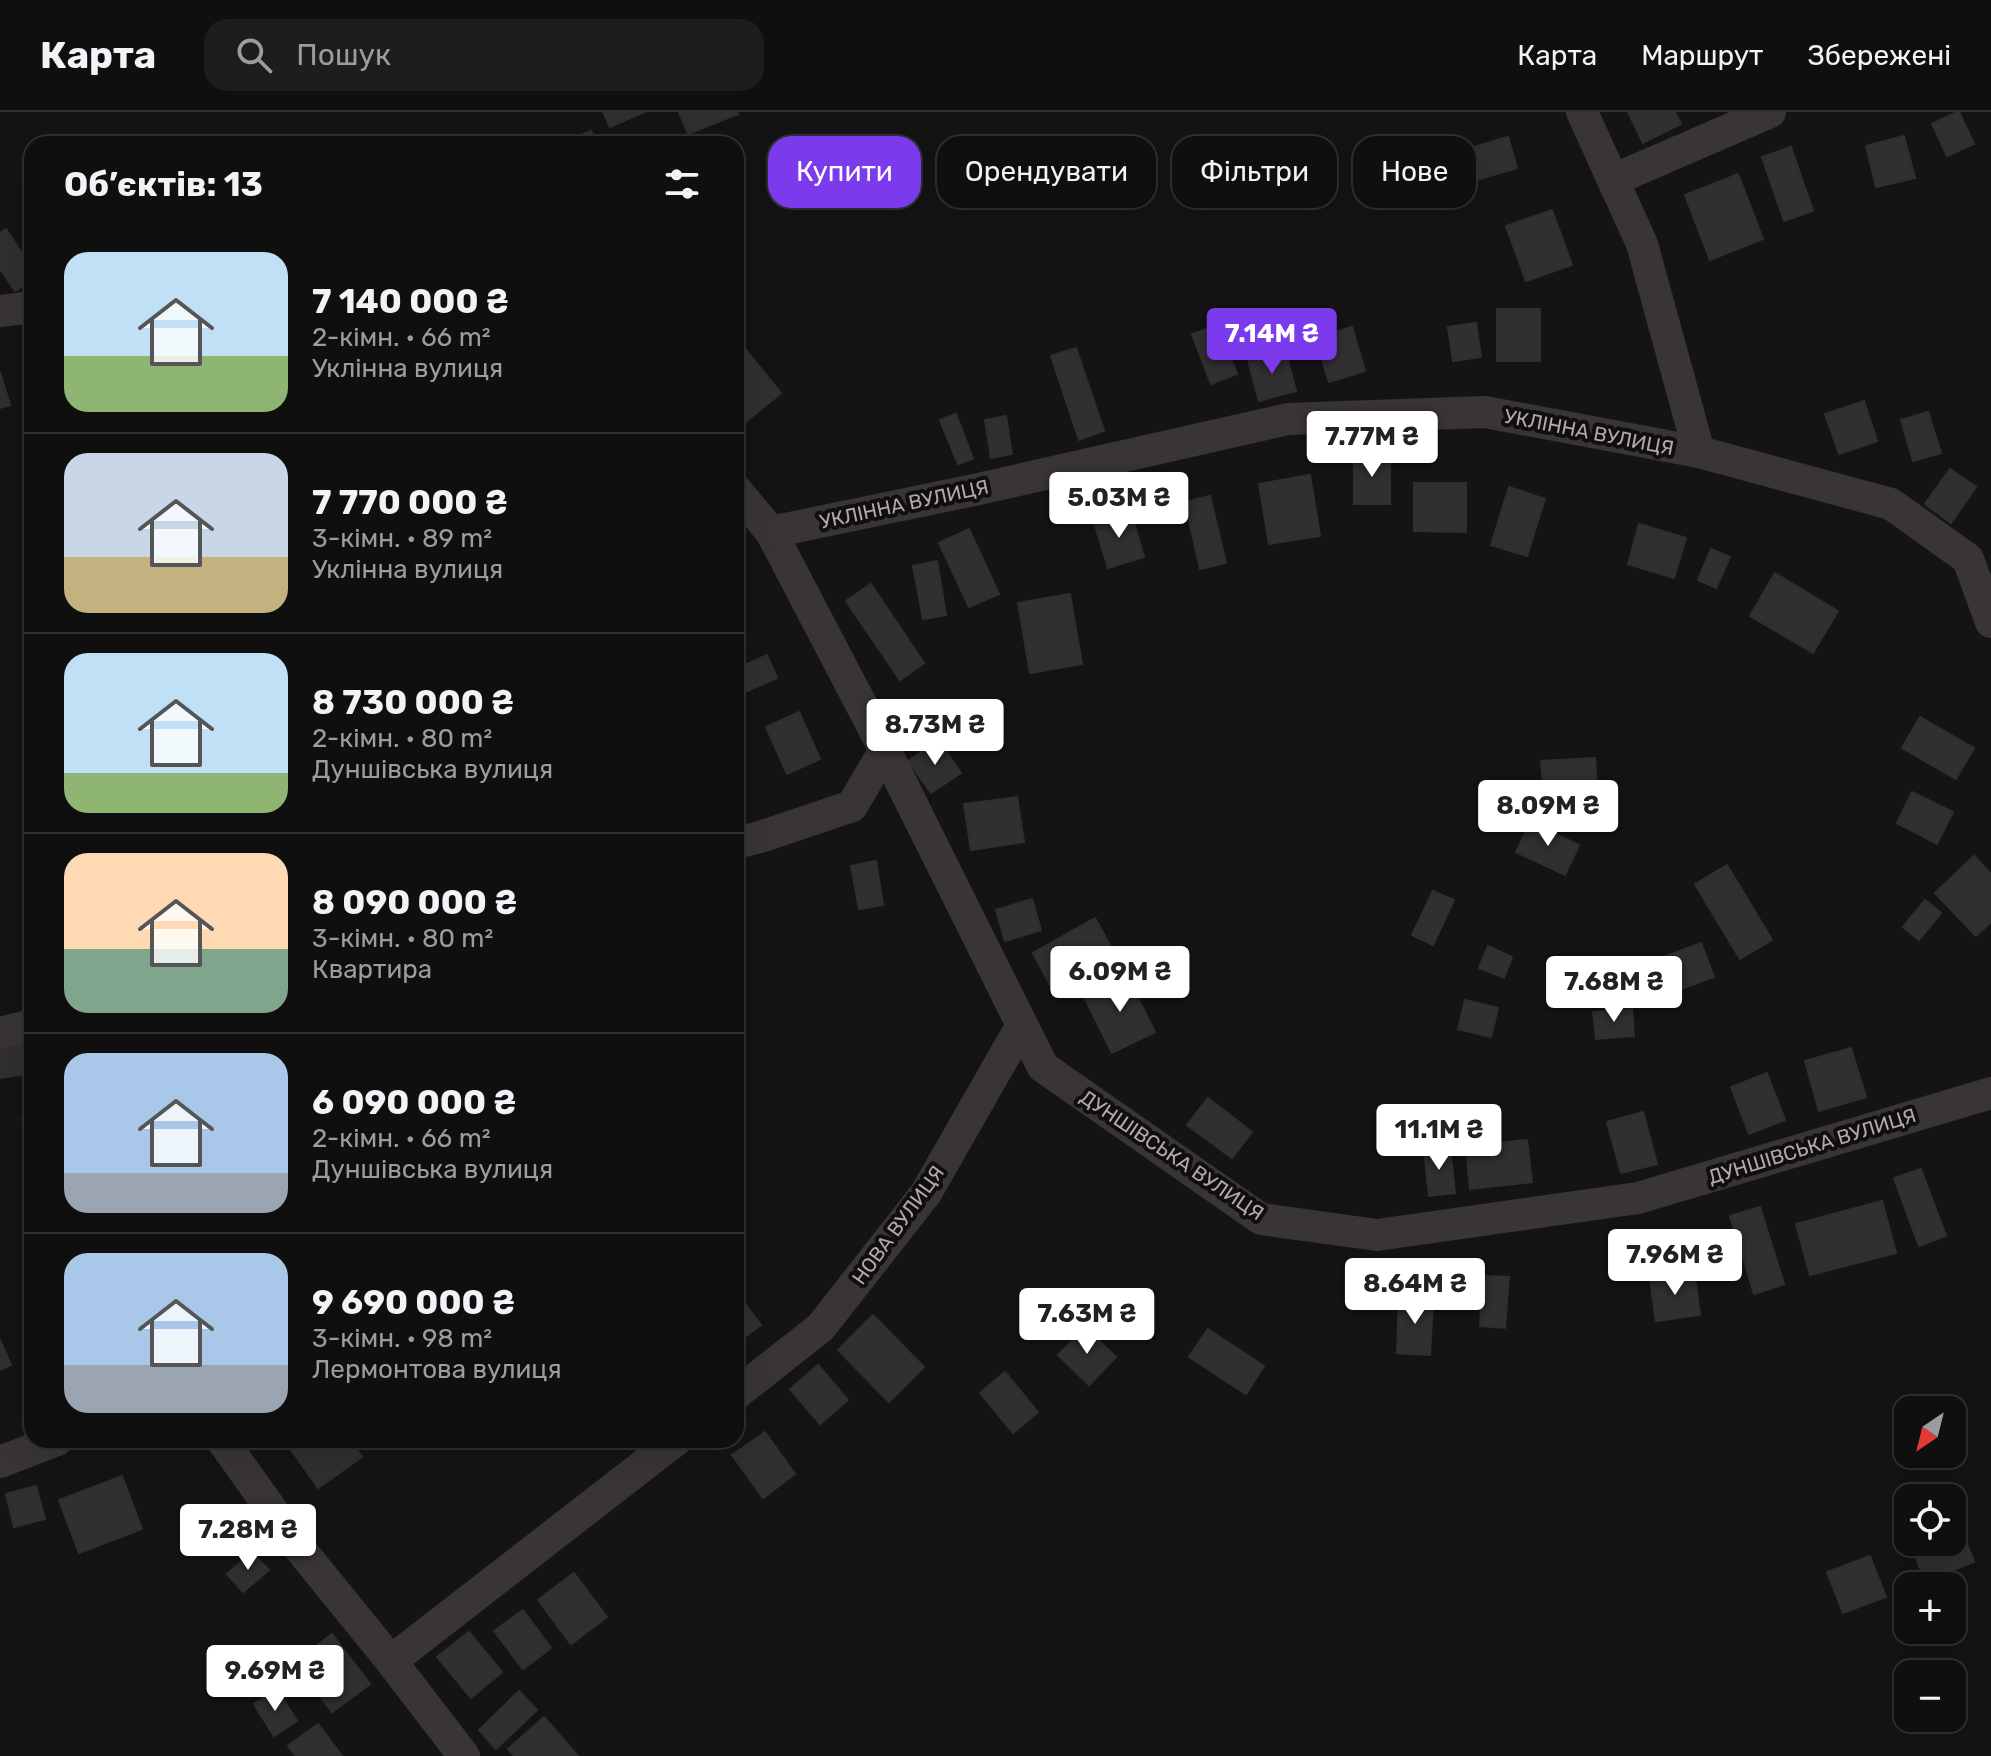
<!DOCTYPE html>
<html lang="uk">
<head>
<meta charset="utf-8">
<style>
  :root { --surface:#100f0f; --page:#1e1d1d; --text:#f1f3f6; --muted:#9c9c9e; --line:#302f2f; --accent:#7c3aed }
  body { margin:0; font-family:Rubik,sans-serif; background:var(--page); color:var(--text); height:100vh; display:flex; flex-direction:column; font-size:30px; white-space:nowrap }
  * { box-sizing:border-box; margin:0 }
  p { font-size:26px; color:var(--muted) }
  .icon { flex:none; width:44px; height:44px; fill:none; stroke:currentColor; stroke-width:2; stroke-linecap:round; stroke-linejoin:round }
  .map { position:relative; flex:1; overflow:hidden }
  .sheet { position:absolute; left:24px; top:24px; width:720px; height:1312px; display:flex; flex-direction:column; background:var(--surface); border-radius:24px; box-shadow:0 8px 32px #0002,0 0 0 2px var(--line) }
  .sheet>* { flex:none }
  .top-card { position:absolute; left:768px; top:24px; width:760px; height:72px; display:flex; gap:16px }
  .needle { width:52px; rotate:215deg }
  .tools { position:absolute; left:1894px; top:1284px; display:grid; gap:16px }
  .tools a { display:grid; place-items:center; width:72px; height:72px; border-radius:16px; background:var(--surface); box-shadow:0 8px 32px #0002,0 0 0 2px var(--line); font-size:40px }
  .price { position:absolute; translate:-50% -68px; padding:0 18px; border-radius:8px; background:#fff; color:#222; font-size:26px; line-height:52px; filter:drop-shadow(0 2px 4px #0008) }
  .price::after { content:''; position:absolute; left:50%; top:48px; width:24px; height:18px; margin-left:-12px; background:inherit; clip-path:polygon(0 0,100% 0,50% 100%) }
  .price.selected { background:var(--accent); color:#fff }
  ul { padding:0; list-style:none }
  li { display:flex; align-items:center; gap:24px; height:200px; padding:0 40px }
  li+li { border-top:2px solid var(--line) }
  li span { display:grid; place-items:center; flex:none; width:224px; height:160px; border-radius:24px; color:#555 }
  li>.icon { margin-inline-start:auto }
  span .icon { width:96px; height:96px; fill:#fffc; stroke-width:1 }
  li b { font-size:34px }
  h2 { display:flex; justify-content:space-between; align-items:center; height:96px; padding:0 40px; font-size:34px }
  .pill { padding:0 28px; border-radius:24px; background:var(--surface); box-shadow:0 8px 32px #0002,0 0 0 2px var(--line); font-size:28px; line-height:72px }
  .pill.selected { background:var(--accent); color:#fff }
  header { display:flex; align-items:center; gap:48px; box-sizing:border-box; height:112px; padding:0 40px; background:var(--surface); border-bottom:2px solid var(--line) }
  header strong { font-size:38px }
  nav { display:flex; gap:44px; margin-inline-start:auto; font-size:28px }
  .search { width:560px; height:72px; background:var(--page); display:flex; align-items:center; gap:20px; box-sizing:border-box; padding:0 28px; border-radius:24px; color:var(--muted); font-size:30px }
  .map>svg:first-child { display:block }
</style>
</head>
<body>
<header>
<strong>Карта</strong>
<div class="search"><svg class="icon" aria-label="search" viewBox="0 0 24 24"><circle cx="10" cy="10" r="6"/><path d="M15 15l6 6"/></svg>Пошук</div>
<nav><a>Карта</a><a>Маршрут</a><a>Збережені</a></nav>
</header>
<div class="map">
<svg width="1991" height="1644" viewBox="0 0 1991 1644">
  <rect width="100%" height="100%" fill="#151414"/>
  <g fill="#312f2f" stroke="#312e2e" stroke-width="2">
    <path d="M 603,0 L 644,0 L 610,15 Z"/>
    <path d="M 679,0 L 737,0 L 738,2 L 688,22 Z"/>
    <path d="M 1628,0 L 1675,0 L 1681,12 L 1643,31 Z"/>
    <path d="M 1957,0 L 1959,0 L 1974,32 L 1947,44 L 1932,12 Z"/>
    <path d="M 591,19 L 598,32 L 580,32 L 576,25 Z"/>
    <path d="M 1904,24 L 1915,66 L 1876,75 L 1866,34 Z"/>
    <path d="M 384,25 L 388,32 L 368,32 Z"/>
    <path d="M 1508,25 L 1517,56 L 1404,89 L 1395,58 Z"/>
    <path d="M 1791,35 L 1813,99 L 1784,109 L 1762,45 Z"/>
    <path d="M 1738,62 L 1763,127 L 1710,148 L 1685,83 Z"/>
    <path d="M 1552,98 L 1572,153 L 1526,169 L 1506,114 Z"/>
    <path d="M 6,117 L 32,156 L 32,168 L 15,179 L 0,157 L 0,121 Z"/>
    <rect x="1497" y="197" width="43" height="52"/>
    <path d="M 1476,211 L 1481,245 L 1453,249 L 1448,215 Z"/>
    <path d="M 1218,213 L 1237,262 L 1211,272 L 1192,222 Z"/>
    <path d="M 1352,215 L 1365,259 L 1329,270 L 1315,226 Z"/>
    <path d="M 742,233 L 781,281 L 743,312 L 736,303 L 736,238 Z"/>
    <path d="M 1076,236 L 1104,319 L 1079,328 L 1051,244 Z"/>
    <path d="M 1285,238 L 1296,279 L 1259,289 L 1248,248 Z"/>
    <path d="M 0,260 L 10,293 L 0,296 Z"/>
    <path d="M 1864,289 L 1877,329 L 1839,342 L 1825,302 Z"/>
    <path d="M 1928,300 L 1941,341 L 1913,349 L 1901,308 Z"/>
    <path d="M 956,302 L 973,347 L 958,352 L 940,308 Z"/>
    <path d="M 1006,304 L 1012,342 L 991,346 L 985,308 Z"/>
    <path d="M 1354,341 L 1390,342 L 1390,392 L 1354,392 Z"/>
    <path d="M 1950,357 L 1976,375 L 1951,411 L 1925,392 Z"/>
    <path d="M 32,359 L 32,405 L 25,360 Z"/>
    <path d="M 1310,363 L 1320,424 L 1269,432 L 1259,372 Z"/>
    <path d="M 1414,371 L 1466,371 L 1466,420 L 1414,419 Z"/>
    <path d="M 1509,375 L 1545,387 L 1527,444 L 1491,433 Z"/>
    <path d="M 1210,384 L 1226,451 L 1200,457 L 1185,390 Z"/>
    <path d="M 1131,400 L 1144,445 L 1108,456 L 1094,410 Z"/>
    <path d="M 1639,412 L 1686,426 L 1674,466 L 1628,452 Z"/>
    <path d="M 969,417 L 999,482 L 969,495 L 939,431 Z"/>
    <path d="M 1711,437 L 1730,445 L 1716,476 L 1698,468 Z"/>
    <path d="M 937,449 L 946,503 L 923,507 L 913,454 Z"/>
    <path d="M 1775,461 L 1838,499 L 1813,541 L 1750,504 Z"/>
    <path d="M 871,472 L 924,551 L 900,568 L 846,489 Z"/>
    <path d="M 1070,482 L 1082,552 L 1030,561 L 1018,491 Z"/>
    <path d="M 736,512 L 746,528 L 736,535 Z"/>
    <path d="M 767,543 L 777,566 L 736,584 L 736,557 Z"/>
    <path d="M 799,600 L 820,647 L 787,662 L 766,615 Z"/>
    <path d="M 1920,605 L 1974,636 L 1956,667 L 1902,636 Z"/>
    <path d="M 938,628 L 961,661 L 931,681 L 908,649 Z"/>
    <path d="M 1595,646 L 1597,679 L 1544,683 L 1541,649 Z"/>
    <path d="M 1912,680 L 1953,700 L 1937,732 L 1897,711 Z"/>
    <path d="M 1017,685 L 1024,730 L 971,738 L 964,692 Z"/>
    <path d="M 1530,710 L 1579,733 L 1565,763 L 1516,740 Z"/>
    <path d="M 1974,744 L 1991,762 L 1991,810 L 1976,824 L 1935,781 Z"/>
    <path d="M 876,749 L 883,793 L 859,797 L 851,754 Z"/>
    <path d="M 1727,753 L 1772,828 L 1740,847 L 1695,772 Z"/>
    <path d="M 1433,779 L 1454,788 L 1433,833 L 1412,823 Z"/>
    <path d="M 1032,787 L 1041,818 L 1005,829 L 996,798 Z"/>
    <path d="M 1925,788 L 1941,801 L 1919,828 L 1903,815 Z"/>
    <path d="M 1095,806 L 1119,849 L 1056,884 L 1033,841 Z"/>
    <path d="M 1701,831 L 1714,865 L 1671,881 L 1658,847 Z"/>
    <path d="M 25,833 L 32,833 L 32,869 L 26,869 Z"/>
    <path d="M 1488,834 L 1512,845 L 1504,866 L 1479,856 Z"/>
    <path d="M 1127,864 L 1155,920 L 1112,941 L 1084,885 Z"/>
    <path d="M 1465,888 L 1498,896 L 1491,925 L 1458,917 Z"/>
    <path d="M 1632,897 L 1634,924 L 1596,927 L 1593,900 Z"/>
    <path d="M 32,928 L 32,961 L 0,966 L 0,933 Z"/>
    <path d="M 1851,936 L 1866,985 L 1819,999 L 1805,949 Z"/>
    <path d="M 1767,961 L 1785,1008 L 1749,1022 L 1731,975 Z"/>
    <path d="M 1208,986 L 1252,1020 L 1232,1046 L 1187,1013 Z"/>
    <path d="M 1643,1000 L 1657,1052 L 1621,1061 L 1607,1010 Z"/>
    <path d="M 32,1002 L 32,1027 L 22,1007 Z"/>
    <path d="M 1527,1028 L 1532,1070 L 1470,1077 L 1466,1035 Z"/>
    <path d="M 1450,1036 L 1455,1081 L 1429,1084 L 1424,1038 Z"/>
    <path d="M 1921,1057 L 1946,1124 L 1919,1134 L 1894,1066 Z"/>
    <path d="M 1882,1089 L 1896,1141 L 1810,1163 L 1796,1112 Z"/>
    <path d="M 1760,1095 L 1784,1172 L 1754,1182 L 1730,1104 Z"/>
    <path d="M 1694,1160 L 1700,1203 L 1656,1209 L 1650,1167 Z"/>
    <path d="M 1483,1164 L 1509,1165 L 1505,1216 L 1480,1214 Z"/>
    <path d="M 736,1180 L 761,1213 L 736,1231 Z"/>
    <path d="M 1399,1186 L 1433,1187 L 1430,1243 L 1397,1241 Z"/>
    <path d="M 873,1203 L 924,1255 L 889,1290 L 838,1238 Z"/>
    <path d="M 1085,1215 L 1116,1245 L 1089,1273 L 1058,1243 Z"/>
    <path d="M 1208,1217 L 1264,1254 L 1246,1282 L 1189,1245 Z"/>
    <path d="M 0,1228 L 11,1253 L 0,1258 Z"/>
    <path d="M 818,1253 L 848,1288 L 820,1312 L 790,1277 Z"/>
    <path d="M 1005,1260 L 1038,1300 L 1013,1321 L 980,1281 Z"/>
    <path d="M 765,1320 L 795,1362 L 763,1386 L 732,1343 Z"/>
    <path d="M 301,1328 L 350,1328 L 362,1345 L 318,1376 L 290,1336 Z"/>
    <path d="M 589,1328 L 607,1328 L 594,1336 Z"/>
    <path d="M 122,1364 L 142,1417 L 79,1441 L 59,1388 Z"/>
    <path d="M 36,1374 L 45,1407 L 14,1415 L 6,1382 Z"/>
    <path d="M 1952,1393 L 1974,1450 L 1925,1469 L 1910,1430 L 1952,1430 Z"/>
    <path d="M 1908,1404 L 1908,1425 L 1901,1406 Z"/>
    <path d="M 252,1440 L 269,1458 L 243,1480 L 227,1462 Z"/>
    <path d="M 1870,1444 L 1886,1485 L 1843,1501 L 1827,1460 Z"/>
    <path d="M 574,1461 L 607,1505 L 571,1532 L 538,1488 Z"/>
    <path d="M 523,1498 L 551,1536 L 523,1557 L 494,1519 Z"/>
    <path d="M 469,1520 L 502,1560 L 471,1586 L 437,1545 Z"/>
    <path d="M 332,1522 L 370,1572 L 332,1600 L 294,1551 Z"/>
    <path d="M 277,1578 L 297,1609 L 274,1624 L 254,1592 Z"/>
    <path d="M 519,1579 L 537,1598 L 496,1637 L 479,1618 Z"/>
    <path d="M 544,1605 L 578,1644 L 514,1644 L 508,1637 Z"/>
    <path d="M 318,1612 L 342,1644 L 296,1644 L 288,1634 Z"/>
  </g>
  <g fill="none" stroke-linecap="round" stroke-linejoin="round">
    <g stroke="#3a3535" stroke-width="32">
      <path d="M 1582,0 L 1642,132 L 1699,340"/>
      <path d="M 1613,68 L 1770,0"/>
      <path d="M 0,199 L 32,195"/>
      <path d="M 736,378 L 771,420 L 885,638 L 1043,955 L 1261,1107 L 1377,1123 L 1638,1086 L 1991,981"/>
      <path d="M 771,420 L 974,378 L 1288,307 L 1485,300 L 1699,340 L 1891,392 L 1968,447 L 1991,510"/>
      <path d="M 736,731 L 760,725 L 852,694 L 885,638"/>
      <path d="M 0,921 L 32,913"/>
      <path d="M 736,1282 L 821,1215 L 926,1081 L 1022,913"/>
      <path d="M 222,1328 L 296,1432 L 391,1549 L 464,1644"/>
      <path d="M 0,1350 L 57,1328"/>
      <path d="M 391,1549 L 676,1328"/>
    </g>
  </g>
  <g text-anchor="middle" dominant-baseline="central" stroke-width="8" stroke-linejoin="round" paint-order="stroke">
    <g font-size="20" fill="#b5a6a9" stroke="#100f0f">
      <text transform="translate(1589 320) rotate(11)">УКЛІННА ВУЛИЦЯ</text>
      <text transform="translate(904 392) rotate(-12)">УКЛІННА ВУЛИЦЯ</text>
      <text transform="translate(1812 1034) rotate(-17)">ДУНШІВСЬКА ВУЛИЦЯ</text>
      <text transform="translate(1172 1043) rotate(34)">ДУНШІВСЬКА ВУЛИЦЯ</text>
      <text transform="translate(898 1113) rotate(-54)">НОВА ВУЛИЦЯ</text>
    </g>
  </g>
</svg>
<div class="tools">
<a><svg class="needle" viewBox="-14 -14 28 28"><path d="M0-13l5 13h-10z" fill="#e53935"/><path d="M0 13l5-13h-10z" fill="#9c9c9e"/></svg></a>
<a><svg class="icon" aria-label="locate" viewBox="0 0 24 24"><circle cx="12" cy="12" r="6"/><path d="M12 2v4M12 18v4M2 12h4M18 12h4"/></svg></a>
<a>+</a>
<a>−</a>
</div>
<b class="price selected" style="left:1272px;top:264px">7.14M ₴</b>
<b class="price" style="left:1372px;top:367px">7.77M ₴</b>
<b class="price" style="left:1119px;top:428px">5.03M ₴</b>
<b class="price" style="left:935px;top:655px">8.73M ₴</b>
<b class="price" style="left:1548px;top:736px">8.09M ₴</b>
<b class="price" style="left:1120px;top:902px">6.09M ₴</b>
<b class="price" style="left:1614px;top:912px">7.68M ₴</b>
<b class="price" style="left:1439px;top:1060px">11.1M ₴</b>
<b class="price" style="left:1675px;top:1185px">7.96M ₴</b>
<b class="price" style="left:1415px;top:1214px">8.64M ₴</b>
<b class="price" style="left:1087px;top:1244px">7.63M ₴</b>
<b class="price" style="left:248px;top:1460px">7.28M ₴</b>
<b class="price" style="left:275px;top:1601px">9.69M ₴</b>
<div class="top-card">
<a class="pill selected">Купити</a>
<a class="pill">Орендувати</a>
<a class="pill">Фільтри</a>
<a class="pill">Нове</a>
</div>
<section class="sheet">
<h2>Об’єктів: 13<svg class="icon" aria-label="filters" viewBox="0 0 24 24"><path d="M4 7h16M4 17h16"/><circle cx="9" cy="7" r="2"/><circle cx="15" cy="17" r="2"/></svg></h2>
<ul>
<li><span style="background:linear-gradient(#bfe0f5 65%,#8fb573 0)"><svg class="icon" aria-label="home" viewBox="0 0 24 24"><path d="M3 11l9-7 9 7M6 9v11h12V9"/></svg></span><div><b>7 140 000 ₴</b><p>2-кімн. · 66 m²</p><p>Уклінна вулиця</p></div></li>
<li><span style="background:linear-gradient(#c9d6e8 65%,#c2b280 0)"><svg class="icon" aria-label="home" viewBox="0 0 24 24"><path d="M3 11l9-7 9 7M6 9v11h12V9"/></svg></span><div><b>7 770 000 ₴</b><p>3-кімн. · 89 m²</p><p>Уклінна вулиця</p></div></li>
<li><span style="background:linear-gradient(#bfe0f5 75%,#8fb573 0)"><svg class="icon" aria-label="home" viewBox="0 0 24 24"><path d="M3 11l9-7 9 7M6 9v11h12V9"/></svg></span><div><b>8 730 000 ₴</b><p>2-кімн. · 80 m²</p><p>Дуншівська вулиця</p></div></li>
<li><span style="background:linear-gradient(#ffd9b3 60%,#7fa58c 0)"><svg class="icon" aria-label="home" viewBox="0 0 24 24"><path d="M3 11l9-7 9 7M6 9v11h12V9"/></svg></span><div><b>8 090 000 ₴</b><p>3-кімн. · 80 m²</p><p>Квартира</p></div></li>
<li><span style="background:linear-gradient(#a9c7e8 75%,#9aa5b1 0)"><svg class="icon" aria-label="home" viewBox="0 0 24 24"><path d="M3 11l9-7 9 7M6 9v11h12V9"/></svg></span><div><b>6 090 000 ₴</b><p>2-кімн. · 66 m²</p><p>Дуншівська вулиця</p></div></li>
<li><span style="background:linear-gradient(#a9c7e8 70%,#9aa5b1 0)"><svg class="icon" aria-label="home" viewBox="0 0 24 24"><path d="M3 11l9-7 9 7M6 9v11h12V9"/></svg></span><div><b>9 690 000 ₴</b><p>3-кімн. · 98 m²</p><p>Лермонтова вулиця</p></div></li>
</ul>
</section>
</div>
</body>
</html>
